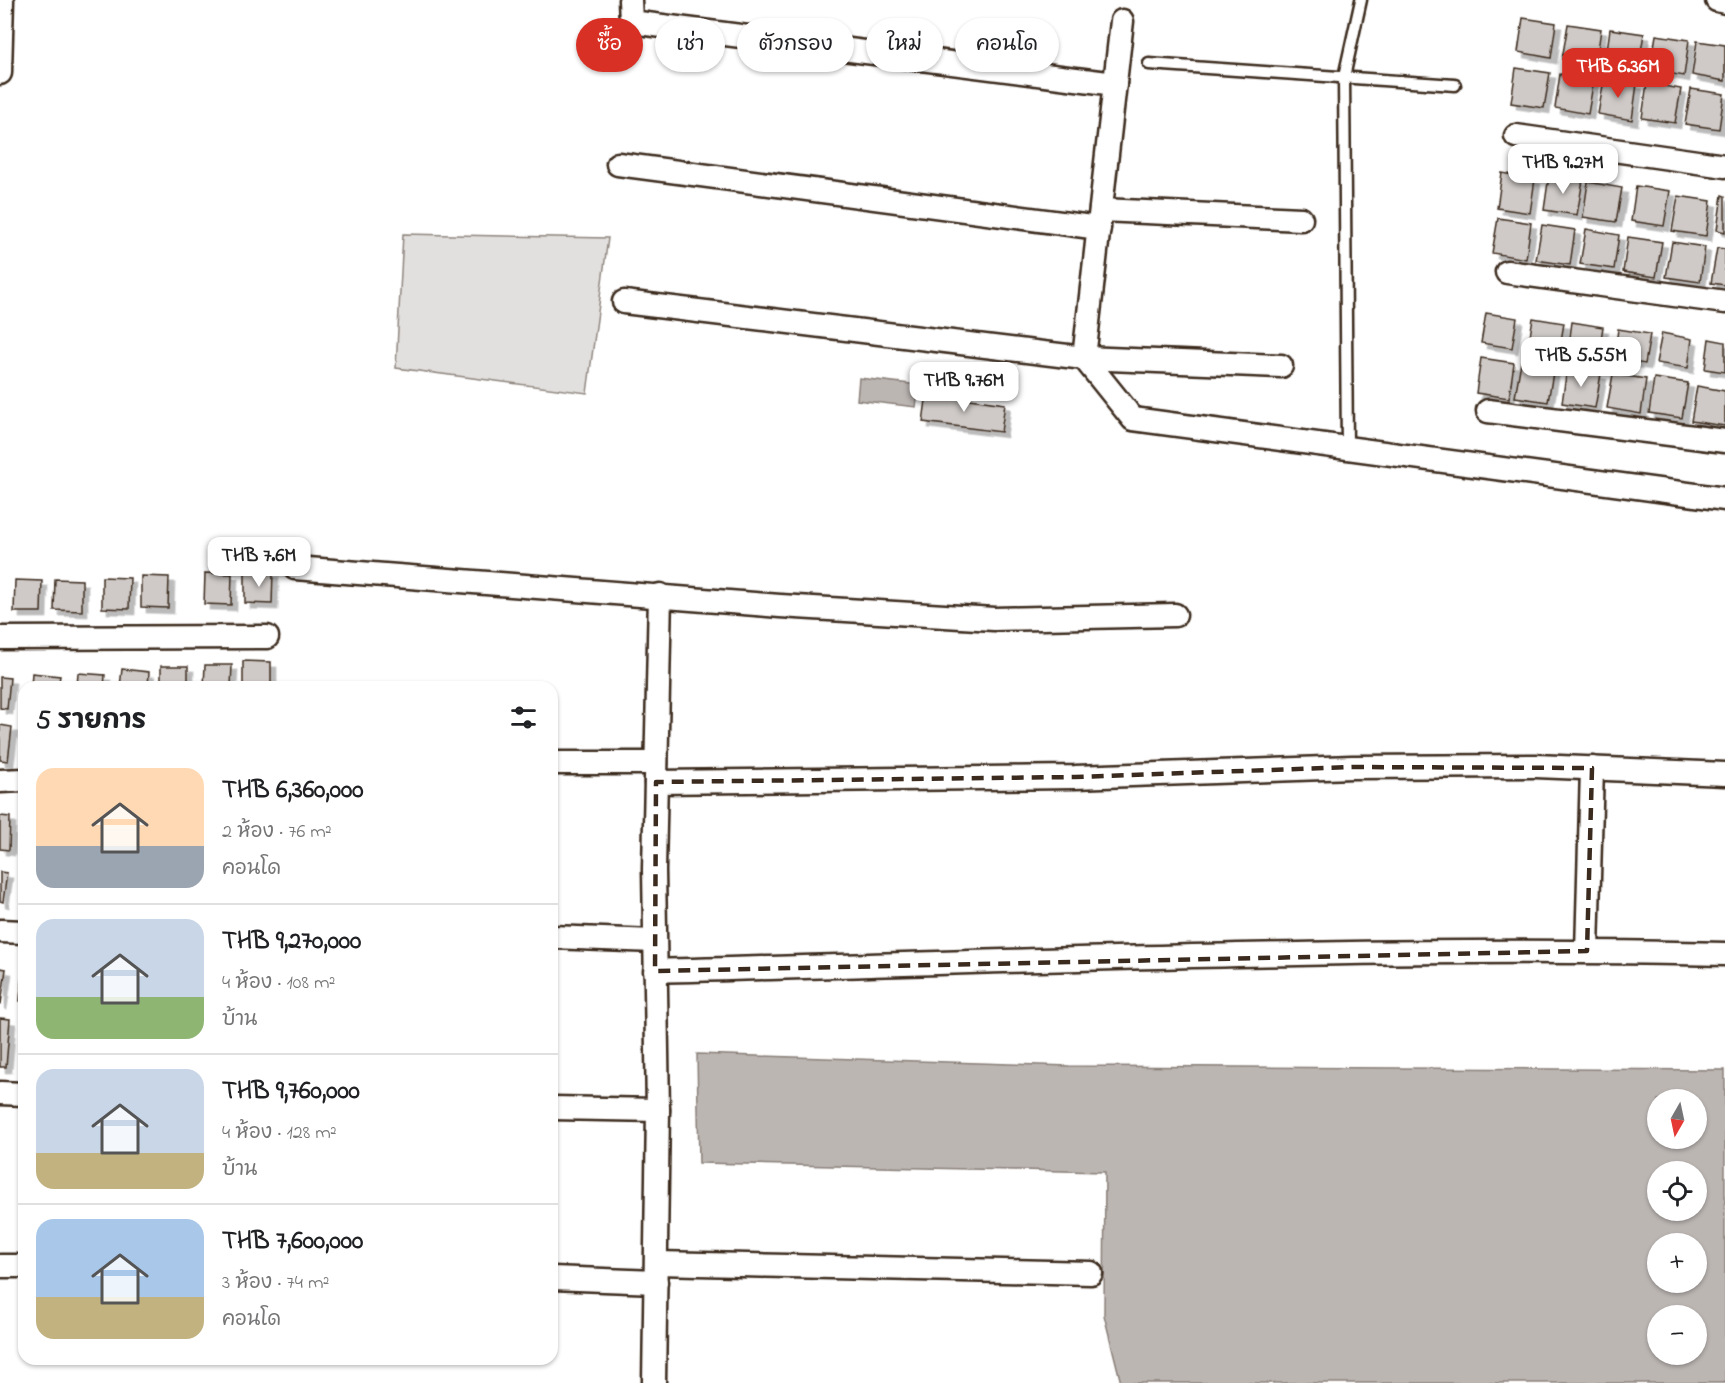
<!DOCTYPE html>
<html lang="th">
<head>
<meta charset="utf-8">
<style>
  :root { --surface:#fff; --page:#f6f6f6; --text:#202124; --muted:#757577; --line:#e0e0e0; --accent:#d93025 }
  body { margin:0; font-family:"Indie Flower","Playpen Sans Thai",sans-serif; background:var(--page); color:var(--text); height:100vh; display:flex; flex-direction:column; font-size:22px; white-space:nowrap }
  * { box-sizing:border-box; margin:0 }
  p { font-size:20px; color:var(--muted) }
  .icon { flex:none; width:33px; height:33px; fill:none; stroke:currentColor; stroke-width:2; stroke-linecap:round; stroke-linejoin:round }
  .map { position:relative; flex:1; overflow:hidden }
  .sheet { position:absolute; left:18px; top:681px; width:540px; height:684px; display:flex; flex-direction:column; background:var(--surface); border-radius:18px; box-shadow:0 2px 4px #0004 }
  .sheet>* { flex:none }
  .banner { position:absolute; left:576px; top:18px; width:570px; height:54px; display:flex; gap:12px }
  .needle { width:39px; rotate:189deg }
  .buttons { position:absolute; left:1647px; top:1089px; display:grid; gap:12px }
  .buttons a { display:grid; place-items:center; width:60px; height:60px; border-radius:50%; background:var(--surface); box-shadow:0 2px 4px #0004; font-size:30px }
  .price { position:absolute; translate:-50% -51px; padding:0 14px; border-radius:12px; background:#fff; color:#222; font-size:20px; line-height:39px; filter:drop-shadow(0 2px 3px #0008) }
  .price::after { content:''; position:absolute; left:50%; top:36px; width:18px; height:14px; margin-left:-9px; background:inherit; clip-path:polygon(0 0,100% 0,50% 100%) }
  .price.active { background:var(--accent); color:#fff }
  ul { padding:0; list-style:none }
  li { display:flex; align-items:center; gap:18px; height:150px; padding:0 18px }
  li+li { border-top:2px solid var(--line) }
  li span { display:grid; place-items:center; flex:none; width:168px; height:120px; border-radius:18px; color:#555 }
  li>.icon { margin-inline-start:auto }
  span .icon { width:72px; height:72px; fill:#fffc; stroke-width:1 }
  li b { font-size:26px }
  h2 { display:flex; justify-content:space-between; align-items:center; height:72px; padding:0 18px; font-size:26px }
  .chip { padding:0 21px; border-radius:27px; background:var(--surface); box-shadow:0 2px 4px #0004; font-size:21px; line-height:54px }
  .chip.active { background:var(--accent); color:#fff }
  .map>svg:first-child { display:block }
</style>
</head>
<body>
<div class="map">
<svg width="1725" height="1383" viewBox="0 0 1725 1383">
  <defs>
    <filter id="shadow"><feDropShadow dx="5.5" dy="5.5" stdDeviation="0" flood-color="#0004"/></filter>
  </defs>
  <rect width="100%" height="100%" fill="#fff"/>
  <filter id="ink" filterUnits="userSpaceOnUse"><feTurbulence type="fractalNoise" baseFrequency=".0167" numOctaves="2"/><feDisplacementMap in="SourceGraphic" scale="12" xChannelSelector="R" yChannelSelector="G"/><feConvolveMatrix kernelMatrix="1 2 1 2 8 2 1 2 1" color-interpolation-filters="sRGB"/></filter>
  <g filter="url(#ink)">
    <path fill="#e2e0de" stroke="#8e857e" stroke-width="1.5" d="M 403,234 L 608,238 L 587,393 L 396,368 Z"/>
    <g fill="#bcb6b3" stroke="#887e77" stroke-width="1.5" fill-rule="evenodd">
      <path d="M 859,378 L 919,385 L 916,407 L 857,400 Z"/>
      <path d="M 697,1054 L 1069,1066 L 1725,1070 L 1725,1383 L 1121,1383 L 1104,1315 L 1105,1172 L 699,1163 ZM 1658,1100 L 1696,1100 L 1696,1138 L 1658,1138 ZM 1658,1172 L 1696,1172 L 1696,1210 L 1658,1210 ZM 1658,1244 L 1696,1244 L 1696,1282 L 1658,1282 ZM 1658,1316 L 1696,1316 L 1696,1354 L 1658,1354 Z"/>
    </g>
    <g fill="#cfcac7" stroke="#3b2a1e" stroke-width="1.5" filter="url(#shadow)">
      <path d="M 1523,18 L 1556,23 L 1551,58 L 1518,52 Z"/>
      <path d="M 1568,24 L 1601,29 L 1596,64 L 1562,59 Z"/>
      <path d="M 1610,29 L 1644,34 L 1638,69 L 1605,64 Z"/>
      <path d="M 1656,35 L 1689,40 L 1684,76 L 1650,70 Z"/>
      <path d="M 1697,41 L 1725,45 L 1725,81 L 1692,75 Z"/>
      <path d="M 1516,68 L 1550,73 L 1544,108 L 1511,103 Z"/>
      <path d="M 1560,74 L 1594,79 L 1588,114 L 1555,108 Z"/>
      <path d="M 1604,79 L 1637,84 L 1632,120 L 1598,114 Z"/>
      <path d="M 1647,83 L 1681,89 L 1675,123 L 1642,118 Z"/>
      <path d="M 1691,89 L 1724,94 L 1719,129 L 1685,124 Z"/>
      <path d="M 1502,173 L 1535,179 L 1530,213 L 1497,208 Z"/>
      <path d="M 1549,175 L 1583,180 L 1577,215 L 1544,210 Z"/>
      <path d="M 1588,182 L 1622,188 L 1616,222 L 1583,217 Z"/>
      <path d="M 1636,186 L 1670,191 L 1664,226 L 1631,221 Z"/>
      <path d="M 1722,195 L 1725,196 L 1725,232 L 1717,230 Z"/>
      <path d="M 1678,196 L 1711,201 L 1706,236 L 1672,231 Z"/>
      <path d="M 1498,218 L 1531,223 L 1526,259 L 1492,253 Z"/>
      <path d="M 1542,225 L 1575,230 L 1570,265 L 1536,260 Z"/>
      <path d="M 1586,229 L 1619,235 L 1614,269 L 1580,264 Z"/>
      <path d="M 1628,237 L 1662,242 L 1656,277 L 1623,272 Z"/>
      <path d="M 1672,242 L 1705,247 L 1700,282 L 1666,277 Z"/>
      <path d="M 1717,248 L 1725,249 L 1725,285 L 1711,283 Z"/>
      <path d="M 1486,313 L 1517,318 L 1512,348 L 1481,343 Z"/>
      <path d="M 1533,318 L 1564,323 L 1559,353 L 1528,348 Z"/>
      <path d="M 1572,322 L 1603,327 L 1598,357 L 1568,352 Z"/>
      <path d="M 1618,329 L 1650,334 L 1645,364 L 1614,359 Z"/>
      <path d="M 1662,333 L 1692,339 L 1688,368 L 1656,363 Z"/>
      <path d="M 1709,339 L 1725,342 L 1725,372 L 1705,369 Z"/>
      <path d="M 1481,358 L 1514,363 L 1509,398 L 1476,393 Z"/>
      <path d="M 1521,362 L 1554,367 L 1548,402 L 1515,397 Z"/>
      <path d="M 1567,368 L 1601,374 L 1595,408 L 1562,403 Z"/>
      <path d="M 1613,374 L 1646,379 L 1641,414 L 1607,408 Z"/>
      <path d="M 1654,378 L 1688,383 L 1682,418 L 1649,413 Z"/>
      <path d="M 1697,386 L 1725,391 L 1725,426 L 1691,421 Z"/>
      <path d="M 927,393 L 1005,404 L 1001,432 L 923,422 Z"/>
      <path d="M 245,572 L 273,572 L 272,604 L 245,603 Z"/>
      <path d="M 205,573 L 232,574 L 231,605 L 204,604 Z"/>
      <path d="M 141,576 L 169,577 L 168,608 L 141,607 Z"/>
      <path d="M 102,577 L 130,578 L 129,609 L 102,608 Z"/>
      <path d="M 55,579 L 82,580 L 82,611 L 54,610 Z"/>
      <path d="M 15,580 L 42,581 L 41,612 L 14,612 Z"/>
      <path d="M 243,661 L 271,662 L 271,687 L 243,687 Z"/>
      <path d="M 205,665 L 232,665 L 231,687 L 204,687 Z"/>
      <rect x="161" y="666" width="27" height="21"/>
      <path d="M 122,669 L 149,672 L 148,687 L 120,687 Z"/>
      <path d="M 32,673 L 60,676 L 58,687 L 31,687 Z"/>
      <path d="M 78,673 L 105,675 L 104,687 L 77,687 Z"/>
      <path d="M 0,677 L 10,678 L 7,709 L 0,708 Z"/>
      <path d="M 0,725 L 12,727 L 8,761 L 0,760 Z"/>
      <path d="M 0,816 L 10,817 L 9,850 L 0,849 Z"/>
      <path d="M 0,872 L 7,873 L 3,902 L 0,901 Z"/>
      <path d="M 23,960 L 24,960 L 24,1001 L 20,1001 Z"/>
      <path d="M 0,968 L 6,969 L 1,1004 L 0,1004 Z"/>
      <path d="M 0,1018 L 10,1019 L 6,1067 L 0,1067 Z"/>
    </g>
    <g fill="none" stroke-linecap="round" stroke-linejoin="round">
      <defs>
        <g id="lane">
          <path d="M 1149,64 L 1455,85"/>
          <path d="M 1347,449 L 1344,77 L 1361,0"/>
        </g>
        <g id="street">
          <path d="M 630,0 L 631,22 L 1115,84"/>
          <path d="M 1717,0 L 1725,2"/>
          <path d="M 1122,21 L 1084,358 L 1281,366"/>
          <path d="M 0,73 L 2,0"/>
          <path d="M 1516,136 L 1725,166"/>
          <path d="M 618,164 L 1099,228"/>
          <path d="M 1101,210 L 1301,219"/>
          <path d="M 1507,272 L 1725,302"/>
          <path d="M 624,302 L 1084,358 L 1133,419 L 1725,499"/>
          <path d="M 1488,411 L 1725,441"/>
          <path d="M 295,568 L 780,606 L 994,619 L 1175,615"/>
          <path d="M 0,638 L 267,637"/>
          <path d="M 552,763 L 656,763"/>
          <path d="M 0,781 L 24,780"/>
          <path d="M 656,782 L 1075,777 L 1352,767 L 1536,766 L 1725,774"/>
          <path d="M 0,931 L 24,932"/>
          <path d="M 552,937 L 654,941"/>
          <path d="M 1587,951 L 1592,768"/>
          <path d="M 655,971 C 1011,962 1368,946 1725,954"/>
          <path d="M 0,1093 L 24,1094"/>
          <path d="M 552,1108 L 658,1110"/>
          <path d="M 657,1263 L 1091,1273"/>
          <path d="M 0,1266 L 24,1266"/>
          <path d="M 552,1278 L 656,1282"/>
          <path d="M 654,1383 L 658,1110 L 654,870 L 660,595"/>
        </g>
      </defs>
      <use href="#lane" stroke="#3b2a1e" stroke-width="15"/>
      <use href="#street" stroke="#3b2a1e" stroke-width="27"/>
      <use href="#lane" stroke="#fff" stroke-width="10"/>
      <use href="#street" stroke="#fff" stroke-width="22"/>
    </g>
  </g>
  <path fill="none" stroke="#3b2a1e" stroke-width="4.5" stroke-dasharray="12 8" stroke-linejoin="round" d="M 1352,767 L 1592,768 L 1587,951 L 655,971 L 656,782 L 1075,777 Z"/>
</svg>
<div class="buttons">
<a><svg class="needle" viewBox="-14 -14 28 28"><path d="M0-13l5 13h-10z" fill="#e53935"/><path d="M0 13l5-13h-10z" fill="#757577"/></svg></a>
<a><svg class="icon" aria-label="locate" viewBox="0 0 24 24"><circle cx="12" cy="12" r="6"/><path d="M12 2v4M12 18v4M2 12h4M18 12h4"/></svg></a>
<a>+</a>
<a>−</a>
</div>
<b class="price active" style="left:1618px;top:99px">THB 6.36M</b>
<b class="price" style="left:1563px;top:195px">THB 9.27M</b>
<b class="price" style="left:1581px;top:388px">THB 5.55M</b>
<b class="price" style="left:964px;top:413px">THB 9.76M</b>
<b class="price" style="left:259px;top:588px">THB 7.6M</b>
<div class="banner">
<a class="chip active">ซื้อ</a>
<a class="chip">เช่า</a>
<a class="chip">ตัวกรอง</a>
<a class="chip">ใหม่</a>
<a class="chip">คอนโด</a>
</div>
<section class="sheet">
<h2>5 รายการ<svg class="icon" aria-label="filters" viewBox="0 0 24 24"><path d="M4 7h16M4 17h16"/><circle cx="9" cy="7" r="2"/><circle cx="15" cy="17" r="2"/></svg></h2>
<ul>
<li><span style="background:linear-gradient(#ffd9b3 65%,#9aa5b1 0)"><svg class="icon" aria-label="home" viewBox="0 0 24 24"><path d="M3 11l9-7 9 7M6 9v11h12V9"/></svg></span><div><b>THB 6,360,000</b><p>2 ห้อง · 76 m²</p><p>คอนโด</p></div></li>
<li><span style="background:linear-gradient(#c9d6e8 65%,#8fb573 0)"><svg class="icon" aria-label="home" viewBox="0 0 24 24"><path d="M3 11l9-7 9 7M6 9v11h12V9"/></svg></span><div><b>THB 9,270,000</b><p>4 ห้อง · 108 m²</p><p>บ้าน</p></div></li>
<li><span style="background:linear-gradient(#c9d6e8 70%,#c2b280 0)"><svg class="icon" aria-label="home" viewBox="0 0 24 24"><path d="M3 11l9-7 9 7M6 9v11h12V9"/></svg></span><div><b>THB 9,760,000</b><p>4 ห้อง · 128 m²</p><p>บ้าน</p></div></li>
<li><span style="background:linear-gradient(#a9c7e8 65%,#c2b280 0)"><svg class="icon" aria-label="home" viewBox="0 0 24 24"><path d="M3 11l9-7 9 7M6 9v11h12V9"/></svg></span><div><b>THB 7,600,000</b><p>3 ห้อง · 74 m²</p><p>คอนโด</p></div></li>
</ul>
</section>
</div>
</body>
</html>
